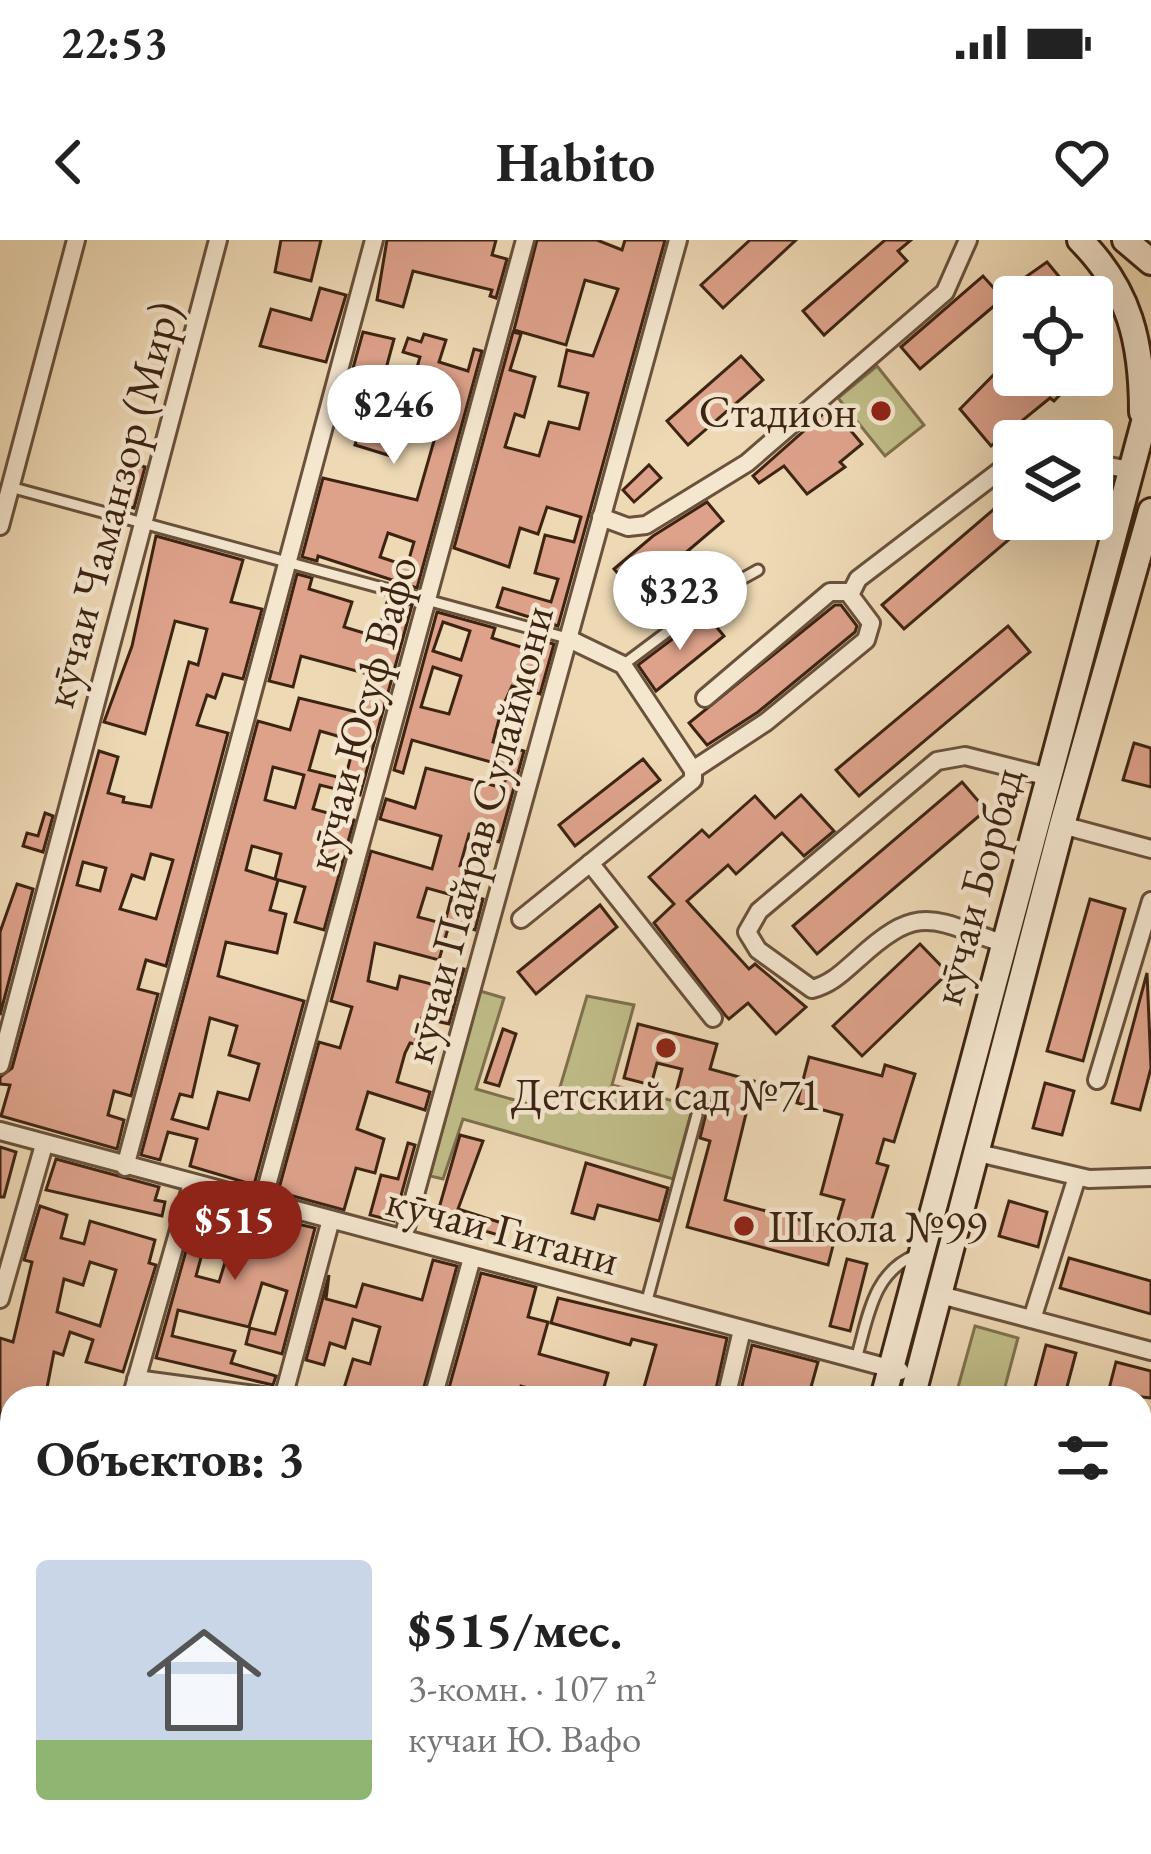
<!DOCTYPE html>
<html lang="ru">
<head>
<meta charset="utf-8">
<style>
  :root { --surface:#fff; --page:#f2f2f2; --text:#222; --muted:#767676; --line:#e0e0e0; --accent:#8f2418 }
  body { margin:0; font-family:"EB Garamond",serif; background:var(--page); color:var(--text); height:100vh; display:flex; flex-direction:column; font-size:45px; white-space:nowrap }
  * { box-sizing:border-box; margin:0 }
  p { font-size:39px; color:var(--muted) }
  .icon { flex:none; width:66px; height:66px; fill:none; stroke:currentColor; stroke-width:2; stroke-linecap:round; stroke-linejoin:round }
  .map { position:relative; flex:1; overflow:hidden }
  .sheet { position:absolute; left:0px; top:1146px; width:1152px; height:468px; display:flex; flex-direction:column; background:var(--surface); border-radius:36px 36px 0 0; box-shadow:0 12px 48px #0002 }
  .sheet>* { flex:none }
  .tools { position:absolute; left:993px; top:36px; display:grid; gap:24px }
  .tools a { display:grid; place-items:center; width:120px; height:120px; border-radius:12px; background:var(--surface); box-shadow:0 12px 48px #0002; font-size:60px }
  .price { position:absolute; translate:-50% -102px; padding:0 27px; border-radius:42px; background:#fff; color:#222; font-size:39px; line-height:78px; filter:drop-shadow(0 3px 6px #0008) }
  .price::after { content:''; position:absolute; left:50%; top:72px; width:36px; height:27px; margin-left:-18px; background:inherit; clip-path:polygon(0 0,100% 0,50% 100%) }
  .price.current { background:var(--accent); color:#fff }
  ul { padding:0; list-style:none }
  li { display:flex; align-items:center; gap:36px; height:300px; padding:0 36px }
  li+li { border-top:3px solid var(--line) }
  li span { display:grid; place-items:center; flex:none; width:336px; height:240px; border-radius:12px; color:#555 }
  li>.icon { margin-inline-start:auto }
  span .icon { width:144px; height:144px; fill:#fffc; stroke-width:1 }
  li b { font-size:51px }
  h2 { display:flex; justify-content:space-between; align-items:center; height:144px; padding:0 36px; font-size:51px }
  .status { display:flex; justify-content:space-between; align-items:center; height:84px; padding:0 60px; background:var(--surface); direction:ltr }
  .status svg { height:33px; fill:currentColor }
  header { display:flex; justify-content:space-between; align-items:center; height:156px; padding:0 36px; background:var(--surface); font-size:54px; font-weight:700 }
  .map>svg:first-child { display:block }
</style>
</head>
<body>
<div class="status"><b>22:53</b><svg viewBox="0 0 49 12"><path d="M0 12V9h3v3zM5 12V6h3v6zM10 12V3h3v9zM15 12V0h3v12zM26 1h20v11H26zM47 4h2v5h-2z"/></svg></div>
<header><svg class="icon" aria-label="back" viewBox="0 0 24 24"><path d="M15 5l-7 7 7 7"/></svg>Habito<svg class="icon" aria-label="heart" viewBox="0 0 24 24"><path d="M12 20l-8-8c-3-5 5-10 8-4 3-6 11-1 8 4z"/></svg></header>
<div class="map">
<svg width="1151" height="1614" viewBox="0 0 1151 1614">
  <rect width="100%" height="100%" fill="#eed9b5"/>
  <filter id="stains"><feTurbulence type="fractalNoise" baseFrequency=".00167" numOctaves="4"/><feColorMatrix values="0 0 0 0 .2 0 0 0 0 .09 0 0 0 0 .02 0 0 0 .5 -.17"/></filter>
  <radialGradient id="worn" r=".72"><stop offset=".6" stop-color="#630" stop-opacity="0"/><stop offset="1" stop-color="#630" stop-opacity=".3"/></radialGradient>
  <g fill="#c0bd88" stroke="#7e704d" stroke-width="3">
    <path d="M 877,126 L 924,185 L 885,216 L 838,158 Z"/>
    <path d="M 480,751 L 504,758 L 476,849 L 553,871 L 587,756 L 634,765 L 612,845 L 693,866 L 673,939 L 463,879 L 443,939 L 430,936 Z"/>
    <path d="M 975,1086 L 1018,1098 L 1002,1158 L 955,1158 Z"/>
    <path d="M 1140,1170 L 1151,1173 L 1151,1321 L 1140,1318 Z"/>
  </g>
  <g fill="#dea28b" stroke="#3d2412" stroke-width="3" fill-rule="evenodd">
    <path d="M 281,0 L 321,0 L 311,41 L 275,32 Z"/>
    <path d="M 387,0 L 496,0 L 492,15 L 507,19 L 496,58 L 490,56 L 492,50 L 413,31 L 403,67 L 377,60 Z"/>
    <path d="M 537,0 L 597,0 L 622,10 L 625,0 L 665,0 L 558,386 L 497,367 L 503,348 L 551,362 L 558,339 L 535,333 L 545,295 L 574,302 L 581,277 L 547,267 L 538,294 L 520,288 L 509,327 L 454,308 L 513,92 L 521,94 L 510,130 L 535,137 L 524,177 L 515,174 L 505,207 L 539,216 L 549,182 L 579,189 L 588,153 L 559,146 L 567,110 L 593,116 L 618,49 L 585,40 L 566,105 L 514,90 Z"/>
    <path d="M 750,0 L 796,0 L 723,68 L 701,45 Z"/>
    <path d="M 885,0 L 911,0 L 898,11 L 907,21 L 824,95 L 803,71 Z"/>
    <path d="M 1047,22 L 1076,57 L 1014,57 L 1014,76 L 1001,60 L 920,129 L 901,107 L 983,36 L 1000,55 Z"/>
    <path d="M 320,48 L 346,55 L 326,122 L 260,106 L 271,69 L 311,80 Z"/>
    <path d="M 363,92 L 394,99 L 384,136 L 412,145 L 420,117 L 403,112 L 408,98 L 421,102 L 424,94 L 446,100 L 439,122 L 468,131 L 474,109 L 482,111 L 417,348 L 318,316 L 317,321 L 302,317 L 323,238 L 417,260 L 438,187 L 403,179 L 409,158 L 379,149 L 371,173 L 343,164 ZM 388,293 L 414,302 L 407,326 L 380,317 Z"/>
    <path d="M 1014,114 L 1014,135 L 1079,135 L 1054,161 L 1050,158 L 1013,188 L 1016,192 L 1005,201 L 1002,197 L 991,206 L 960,169 Z"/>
    <path d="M 741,116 L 763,140 L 688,205 L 667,181 Z"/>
    <path d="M 831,167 L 862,204 L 840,222 L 845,227 L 807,254 L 784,226 L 759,243 L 753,236 Z"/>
    <path d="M 366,171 L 401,182 L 391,216 L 355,205 Z"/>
    <path d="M 133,223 L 145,227 L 134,268 L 121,264 Z"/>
    <path d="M 649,225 L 661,238 L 634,262 L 623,250 Z"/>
    <path d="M 1014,252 L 1014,279 L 1033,279 L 904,389 L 882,365 Z"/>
    <path d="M 707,262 L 723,281 L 636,355 L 614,329 L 653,296 Z"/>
    <path d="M 156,296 L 243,320 L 231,362 L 262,369 L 243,439 L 223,434 L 215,458 L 207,455 L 197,485 L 228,493 L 166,726 L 146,720 L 138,749 L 158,754 L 131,856 L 114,851 L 108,875 L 124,880 L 117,909 L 1,876 L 10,845 L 0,844 L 0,837 L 12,828 L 99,511 L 118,517 L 108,553 L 124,557 L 123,562 L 151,567 L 189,422 L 198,425 L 207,389 L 175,381 L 145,494 L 104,482 L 132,406 ZM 151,614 L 173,620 L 156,679 L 120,669 L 132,635 L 144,639 ZM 83,622 L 106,628 L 100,651 L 77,645 Z"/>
    <path d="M 297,334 L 312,338 L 309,349 L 352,362 L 344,387 L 364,393 L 377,396 L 388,359 L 412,365 L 360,555 L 320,545 L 313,569 L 354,580 L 324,690 L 295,682 L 305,647 L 275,639 L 281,614 L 252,606 L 246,630 L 278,640 L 270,670 L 286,674 L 277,713 L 226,702 L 218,736 L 304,761 L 254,945 L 190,926 L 197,899 L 168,892 L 160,920 L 141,915 L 258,481 L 290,490 L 299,458 L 357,472 L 368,434 L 301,416 L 293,447 L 269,441 ZM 320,491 L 355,501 L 345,539 L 309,530 ZM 273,527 L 304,535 L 295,568 L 265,560 ZM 210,778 L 237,786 L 229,815 L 259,824 L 249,860 L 218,852 L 208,889 L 172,879 L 180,854 L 192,857 Z"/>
    <path d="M 835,365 L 841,365 L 857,386 L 855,392 L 758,472 L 707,505 L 689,483 Z"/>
    <path d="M 437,372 L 495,388 L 492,398 L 524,408 L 527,397 L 554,404 L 540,454 L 512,446 L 502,468 L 493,502 L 524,511 L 499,602 L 469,594 L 460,626 L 464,627 L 457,652 L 483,659 L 475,690 L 445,682 L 452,655 L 427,648 L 418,677 L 449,685 L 439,720 L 375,703 L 368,741 L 397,749 L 400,736 L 439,746 L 445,724 L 464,729 L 449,784 L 422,778 L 415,804 L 410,803 L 405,813 L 397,842 L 430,852 L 425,870 L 368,852 L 357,889 L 384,899 L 375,933 L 356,928 L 344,970 L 278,952 L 319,802 L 340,808 L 352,767 L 331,761 L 371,611 L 432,629 L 441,596 L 380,579 L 386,559 L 415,568 L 426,528 L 503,548 L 509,527 L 412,500 L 403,533 L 394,530 ZM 443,382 L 470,391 L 461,420 L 433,411 ZM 433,427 L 461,436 L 449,474 L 421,467 Z"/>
    <path d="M 709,378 L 724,396 L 656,451 L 638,425 L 691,385 Z"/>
    <path d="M 1008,386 L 1030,412 L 859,556 L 836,530 Z"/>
    <path d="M 1134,503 L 1151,508 L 1151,547 L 1123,540 Z"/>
    <path d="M 643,519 L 660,540 L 575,606 L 559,585 Z"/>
    <path d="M 962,542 L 986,570 L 817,714 L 793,686 Z"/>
    <path d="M 801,555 L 834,591 L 804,616 L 782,593 L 736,634 L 728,625 L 687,661 L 749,729 L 755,724 L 806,767 L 776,794 L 748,763 L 729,779 L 725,775 L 654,683 L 674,664 L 649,637 L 702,590 L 709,597 L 755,556 L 775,578 Z"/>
    <path d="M 45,573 L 53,576 L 43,612 L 23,606 L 27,593 L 38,596 Z"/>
    <path d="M 17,644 L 33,649 L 0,775 L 0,692 Z"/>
    <path d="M 1090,659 L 1125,669 L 1083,821 L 1047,811 Z"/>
    <path d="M 600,665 L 617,687 L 536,754 L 518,732 Z"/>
    <path d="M 920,704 L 948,733 L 862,816 L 833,786 Z"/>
    <path d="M 1147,733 L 1151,828 L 1140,870 L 1112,863 Z"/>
    <path d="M 638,784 L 717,804 L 710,829 L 754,841 L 725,960 L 837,990 L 828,1025 L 687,987 L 710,901 L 700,898 L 709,861 L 676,852 L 682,829 L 657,823 L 651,845 L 624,838 Z"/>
    <path d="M 503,789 L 516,794 L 499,846 L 485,842 Z"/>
    <path d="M 809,817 L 882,836 L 885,825 L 915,834 L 894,902 L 884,899 L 877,923 L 888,926 L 868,992 L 837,983 L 844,960 L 821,954 L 842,875 L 797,863 Z"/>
    <path d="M 1045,843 L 1074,851 L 1062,895 L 1033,888 Z"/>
    <path d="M 460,895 L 483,901 L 458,969 L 502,983 L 498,995 L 462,984 L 458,996 L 433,989 Z"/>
    <path d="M 408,903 L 415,905 L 394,981 L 370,975 L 381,935 L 398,939 Z"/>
    <path d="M 0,907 L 16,912 L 4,957 L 0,957 Z"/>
    <path d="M 56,919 L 159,947 L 155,960 L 165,962 L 162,976 L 46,950 Z"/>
    <path d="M 586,923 L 668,948 L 659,981 L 598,965 L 594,979 L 572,973 Z"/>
    <path d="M 200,961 L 315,988 L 282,1114 L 246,1104 L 250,1088 L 275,1094 L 287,1051 L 262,1043 L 249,1087 L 178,1070 L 172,1096 L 235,1111 L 231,1123 L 276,1136 L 273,1145 L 156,1118 ZM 203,1010 L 227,1016 L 219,1042 L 196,1036 Z"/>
    <path d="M 1009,961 L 1047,972 L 1038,1007 L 999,996 Z"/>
    <path d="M 40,966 L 67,975 L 61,998 L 84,1004 L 90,981 L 155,1000 L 149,1023 L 156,1025 L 123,1132 L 86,1122 L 93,1100 L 70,1092 L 63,1115 L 54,1112 L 45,1158 L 12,1158 L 12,1300 L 0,1296 L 0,1098 L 13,1102 L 32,1022 L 24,1020 ZM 90,1022 L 116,1030 L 100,1086 L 57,1072 L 64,1039 L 83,1045 Z"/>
    <path d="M 1069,1018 L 1151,1041 L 1151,1074 L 1060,1048 Z"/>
    <path d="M 847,1019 L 867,1024 L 850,1091 L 830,1086 Z"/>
    <path d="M 433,1020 L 457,1026 L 421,1158 L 341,1158 L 353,1119 L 370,1124 L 380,1087 L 353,1079 L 345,1108 L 330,1103 L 324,1125 L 306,1120 L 329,1035 L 326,1059 L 356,1067 L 363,1044 L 422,1060 Z"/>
    <path d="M 481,1033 L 536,1047 L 528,1077 L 548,1082 L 539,1114 L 608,1133 L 601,1158 L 565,1158 L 521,1146 L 518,1158 L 447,1155 Z"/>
    <path d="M 558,1058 L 727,1098 L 714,1158 L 641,1158 L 656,1105 L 632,1099 L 630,1105 L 551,1083 Z"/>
    <path d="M 752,1105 L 818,1122 L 808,1158 L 739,1158 Z"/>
    <path d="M 1046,1105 L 1076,1113 L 1064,1158 L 1032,1158 Z"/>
    <path d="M 1116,1122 L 1151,1131 L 1151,1158 L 1108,1153 Z"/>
    <path d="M 9,1402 L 12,1403 L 12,1455 L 0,1451 Z"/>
    <path d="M 320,1602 L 339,1602 L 369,1610 L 368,1614 L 317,1614 Z"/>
    <path d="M 512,1602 L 567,1602 L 563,1614 L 541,1614 Z"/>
    <path d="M 631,1602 L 743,1602 L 739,1614 L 637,1614 Z"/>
    <path d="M 825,1602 L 852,1602 L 882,1609 L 881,1614 L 822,1614 Z"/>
    <path d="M 1014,1602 L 1043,1614 L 970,1614 L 942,1603 Z"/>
    <path d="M 1079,1602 L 1130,1602 L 1151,1614 L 1076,1614 Z"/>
  </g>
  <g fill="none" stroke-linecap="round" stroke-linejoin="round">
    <defs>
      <g id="lane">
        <path d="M 10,247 L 567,398"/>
        <path d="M 623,425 L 687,377 L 723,364 L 740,340 L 758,330"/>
        <path d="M 646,1064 L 697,875"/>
        <path d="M 856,1119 C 868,1079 872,1032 916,1015"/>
      </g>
      <g id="street">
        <path d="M 1040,201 L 1047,201"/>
        <path d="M 1092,223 L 1131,230"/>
        <path d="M 601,277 L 628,287 L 646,285 L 747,223 L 945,52 L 968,0"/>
        <path d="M 0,286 L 76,0"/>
        <path d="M 705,458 L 830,352 L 850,352"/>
        <path d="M 693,530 L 766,482 L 866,400 L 871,383 L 850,355 L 858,339 L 1014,220"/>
        <path d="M 1062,585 L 1151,609"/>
        <path d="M 590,623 L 713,778"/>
        <path d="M 521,679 L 693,540 L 693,530 L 623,425 L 567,398"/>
        <path d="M 1005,704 C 933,680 920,662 859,718 C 844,731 832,744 812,749 L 758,710 L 747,692 L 759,671 L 937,521 L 965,516 L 1049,537"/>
        <path d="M 0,825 L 218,0"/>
        <path d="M 1097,840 L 1151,661"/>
        <path d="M 0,891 L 900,1131"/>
        <path d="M 974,912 L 1089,939 L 1151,937"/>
        <path d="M 125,927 L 374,0"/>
        <path d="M 262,964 L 525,0"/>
        <path d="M 403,998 L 678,0"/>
        <path d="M 937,1054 L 1151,1111"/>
        <path d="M 0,1059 L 44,905"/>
        <path d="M 1032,1079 L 1077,937"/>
        <path d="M 136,1139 L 278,1158"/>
        <path d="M 131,1158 L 192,944"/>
        <path d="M 283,1158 L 330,983"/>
        <path d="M 433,1158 L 472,1018"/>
        <path d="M 726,1158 L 742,1090"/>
        <path d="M 0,1478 L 12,1480"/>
        <path d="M 1140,1595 L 1151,1599"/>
        <path d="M 442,1602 L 478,1614"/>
        <path d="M 158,1614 L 161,1602"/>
        <path d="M 304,1614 L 308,1602"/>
        <path d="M 609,1614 L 612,1602"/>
        <path d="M 1063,1614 L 1067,1602"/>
      </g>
      <g id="secondary">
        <path d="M 1080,0 C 1130,50 1142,103 1142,172"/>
        <path d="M 1125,0 L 1151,22"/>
        <path d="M 883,1158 L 1151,156"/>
        <path d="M 912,1158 L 1062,585 L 1151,271"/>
        <path d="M 758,1614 L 761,1602"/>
        <path d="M 790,1614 L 793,1602"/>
      </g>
    </defs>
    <use href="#lane" stroke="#69513b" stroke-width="15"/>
    <use href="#street" stroke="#69513b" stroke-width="22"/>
    <use href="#secondary" stroke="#3d2412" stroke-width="30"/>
    <use href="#lane" stroke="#f4e6cf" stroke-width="9"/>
    <use href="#street" stroke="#f4e6cf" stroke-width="16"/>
    <use href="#secondary" stroke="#f4e6cf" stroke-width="24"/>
  </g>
  <g fill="#8f2418" stroke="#f4e6cf" stroke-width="4.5">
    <circle cx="881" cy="171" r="12"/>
    <circle cx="666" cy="808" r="12"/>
    <circle cx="744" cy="986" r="12"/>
  </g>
  <g text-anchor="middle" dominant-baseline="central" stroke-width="9" stroke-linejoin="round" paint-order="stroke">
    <g font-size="45" fill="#3d2412" stroke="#f4e6cf" text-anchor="end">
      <text x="857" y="171">Стадион</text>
      <text x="666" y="854" text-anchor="middle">Детский сад №71</text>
      <text x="768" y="986" text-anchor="start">Школа №99</text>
    </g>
    <g font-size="45" fill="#3d2412" stroke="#f4e6cf">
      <text transform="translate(111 264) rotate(-75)">кӯчаи Чаманзор (Мир)</text>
      <text transform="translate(360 473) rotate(-75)">кӯчаи Юсуф Вафо</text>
      <text transform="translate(477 594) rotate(-75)">кӯчаи Пайрав Сулаймони</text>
      <text transform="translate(976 646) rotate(-75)">кӯчаи Борбад</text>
      <text transform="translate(503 989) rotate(15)">кӯчаи Гитани</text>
    </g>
  </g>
  <rect width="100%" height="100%" filter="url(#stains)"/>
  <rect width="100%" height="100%" fill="url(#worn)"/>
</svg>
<div class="tools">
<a><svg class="icon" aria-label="locate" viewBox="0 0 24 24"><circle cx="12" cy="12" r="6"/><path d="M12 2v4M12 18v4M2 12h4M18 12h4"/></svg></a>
<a><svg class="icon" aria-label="layers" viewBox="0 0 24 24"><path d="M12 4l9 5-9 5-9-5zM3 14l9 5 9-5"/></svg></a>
</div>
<b class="price" style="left:394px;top:227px">$246</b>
<b class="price" style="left:680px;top:413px">$323</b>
<b class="price current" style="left:235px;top:1043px">$515</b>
<section class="sheet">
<h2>Объектов: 3<svg class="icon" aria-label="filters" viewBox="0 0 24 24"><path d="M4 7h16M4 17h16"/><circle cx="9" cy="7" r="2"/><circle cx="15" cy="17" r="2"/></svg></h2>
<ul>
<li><span style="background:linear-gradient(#c9d6e8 75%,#8fb573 0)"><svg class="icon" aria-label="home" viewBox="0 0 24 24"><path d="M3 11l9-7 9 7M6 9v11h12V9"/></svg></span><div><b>$515/мес.</b><p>3-комн. · 107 m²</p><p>кучаи Ю. Вафо</p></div></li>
</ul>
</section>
</div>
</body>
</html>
